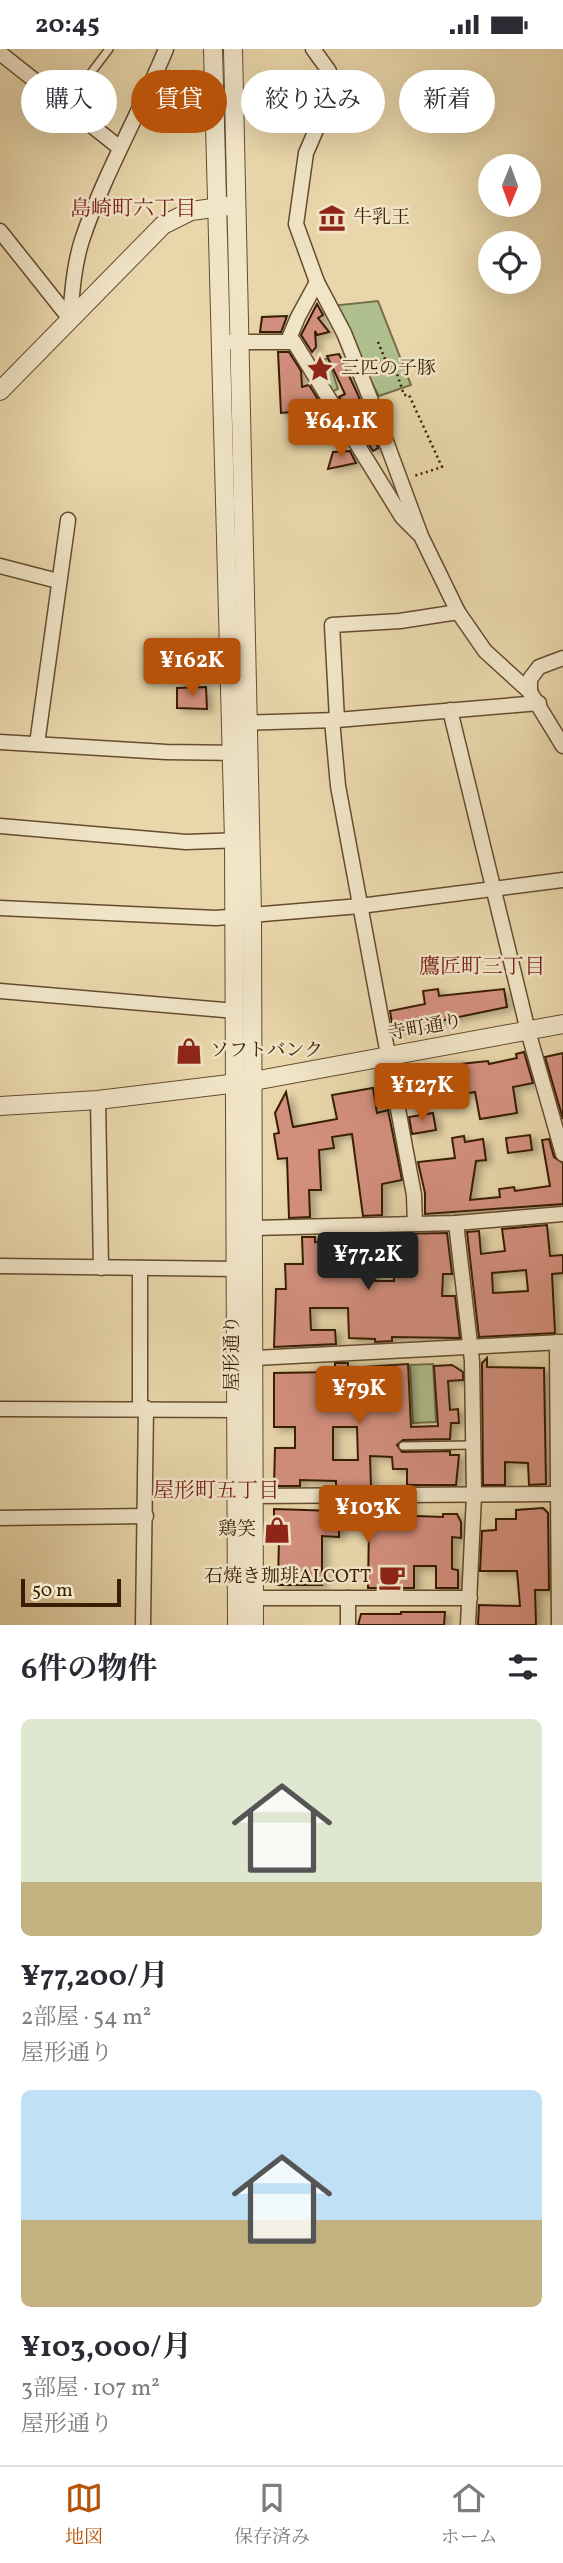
<!DOCTYPE html>
<html lang="ja">
<head>
<meta charset="utf-8">
<style>
  :root { --surface:#fff; --page:#f2f2f3; --text:#2b2b33; --muted:#7c7c81; --line:#e1e1e2; --accent:#b45309 }
  body { margin:0; font-family:Vollkorn,"Noto Serif JP",serif; background:var(--page); color:var(--text); height:100vh; display:flex; flex-direction:column; font-size:26px; white-space:nowrap }
  * { box-sizing:border-box; margin:0 }
  p { font-size:23px; color:var(--muted) }
  .icon { flex:none; width:38px; height:38px; fill:none; stroke:currentColor; stroke-width:2; stroke-linecap:round; stroke-linejoin:round }
  .map { position:relative; height:1576px; overflow:hidden }
  .panel { display:flex; flex-direction:column; background:var(--surface); flex:1 }
  .panel>* { flex:none }
  .banner { position:absolute; left:21px; top:21px; width:522px; height:63px; display:flex; gap:14px }
  .needle { width:46px; rotate:181deg }
  .buttons { position:absolute; left:478px; top:105px; display:grid; gap:14px }
  .buttons a { display:grid; place-items:center; width:63px; height:63px; border-radius:50%; background:var(--surface); box-shadow:0 7px 28px #0002; font-size:35px }
  .scale { position:absolute; left:21px; bottom:18px; width:100px; box-sizing:border-box; padding-left:7px; border:4px solid #391e04; border-top:0; font-size:19px; line-height:24px; white-space:nowrap; color:#391e04; -webkit-text-stroke:5px #f1e5c8; paint-order:stroke }
  .price { position:absolute; translate:-50% -60px; padding:0 16px; border-radius:7px; background:var(--accent); color:#fff; font-size:23px; line-height:46px; filter:drop-shadow(0 2px 4px #0008) }
  .price::after { content:''; position:absolute; left:50%; top:42px; width:21px; height:16px; margin-left:-10px; background:inherit; clip-path:polygon(0 0,100% 0,50% 100%) }
  .price.on { background:#222; color:#fff }
  ul { padding:0; list-style:none }
  li { display:grid; align-content:center; gap:14px; height:371px; padding:0 21px }
  li span { display:grid; place-items:center; height:217px; border-radius:10px; color:#555 }
  li>.icon { margin-inline-start:auto }
  span .icon { width:126px; height:126px; fill:#fffc; stroke-width:1 }
  li b { font-size:30px }
  h2 { display:flex; justify-content:space-between; align-items:center; height:84px; padding:0 21px; font-size:30px }
  .tag { padding:0 24px; border-radius:32px; background:var(--surface); box-shadow:0 7px 28px #0002; font-size:24px; line-height:63px }
  .tag.on { background:var(--accent); color:#fff }
  .status { display:flex; justify-content:space-between; align-items:center; height:49px; padding:0 35px; background:var(--surface); direction:ltr }
  .status svg { height:19px; fill:currentColor }
  .dock { display:flex; justify-content:space-around; align-items:center; height:98px; border-top:2px solid var(--line); background:var(--surface); font-size:19px; color:var(--muted) }
  .dock a { display:grid; justify-items:center; gap:4px }
  .dock .on { color:var(--accent) }
  .map>svg:first-child { display:block }
</style>
</head>
<body>
<div class="status"><b>20:45</b><svg viewBox="0 0 49 12"><path d="M0 12V9h3v3zM5 12V6h3v6zM10 12V3h3v9zM15 12V0h3v12zM26 1h20v11H26zM47 4h2v5h-2z"/></svg></div>
<div class="map">
<svg width="563" height="1576" viewBox="0 0 563 1576">
  <defs>
    <filter id="shadow"><feDropShadow dx="5.5" dy="3" stdDeviation="3.5" flood-color="#0004"/></filter>
  </defs>
  <rect width="100%" height="100%" fill="#e9d7ab"/>
  <filter id="stains"><feTurbulence type="fractalNoise" baseFrequency=".00286" numOctaves="4"/><feColorMatrix values="0 0 0 0 .2 0 0 0 0 .09 0 0 0 0 .02 0 0 0 .5 -.17"/></filter>
  <radialGradient id="worn" r=".72"><stop offset=".6" stop-color="#630" stop-opacity="0"/><stop offset="1" stop-color="#630" stop-opacity=".3"/></radialGradient>
  <g fill="#afbf8e" stroke="#746e49" stroke-width="2">
    <path d="M 378,252 L 411,336 L 379,347 L 330,257 Z"/>
    <path d="M 328,309 L 338,340 L 331,343 L 315,314 Z"/>
    <path d="M 433,1315 L 436,1373 L 413,1374 L 410,1316 Z"/>
  </g>
  <g fill="#d38f7e" stroke="#391e04" stroke-width="2" fill-rule="evenodd" filter="url(#shadow)">
    <path d="M 317,255 L 323,266 L 318,269 L 329,283 L 317,286 L 315,282 L 316,298 L 312,303 L 301,286 Z"/>
    <path d="M 287,267 L 281,283 L 260,283 L 262,268 Z"/>
    <path d="M 278,303 L 289,303 L 301,322 L 302,338 L 309,336 L 324,360 L 281,364 Z"/>
    <path d="M 339,305 L 358,346 L 378,399 L 373,402 L 339,348 L 345,345 L 327,307 Z"/>
    <path d="M 350,402 L 356,414 L 328,420 L 333,403 Z"/>
    <path d="M 206,638 L 207,660 L 177,659 L 177,639 Z"/>
    <path d="M 438,940 L 439,947 L 504,940 L 507,958 L 425,975 L 426,978 L 393,981 L 390,962 L 425,955 L 423,942 Z"/>
    <path d="M 524,1003 L 533,1034 L 513,1038 L 517,1064 L 480,1070 L 475,1043 L 434,1050 L 433,1043 L 406,1048 L 402,1027 L 460,1015 L 488,1012 L 489,1015 L 517,1009 L 516,1005 Z"/>
    <path d="M 563,1004 L 563,1070 L 545,1008 Z"/>
    <path d="M 373,1039 L 377,1064 L 388,1061 L 402,1131 L 382,1135 L 382,1166 L 363,1167 L 352,1085 L 332,1088 L 334,1099 L 319,1101 L 321,1141 L 309,1141 L 310,1168 L 289,1169 L 287,1109 L 278,1110 L 274,1085 L 279,1084 L 275,1064 L 286,1043 L 293,1078 L 337,1070 L 332,1046 Z"/>
    <path d="M 433,1064 L 436,1081 L 412,1085 L 409,1068 Z"/>
    <path d="M 530,1086 L 532,1101 L 508,1104 L 506,1089 Z"/>
    <path d="M 464,1087 L 465,1093 L 483,1090 L 486,1111 L 476,1112 L 470,1151 L 500,1148 L 499,1140 L 514,1138 L 515,1142 L 550,1137 L 542,1091 L 549,1090 L 554,1108 L 563,1114 L 563,1155 L 425,1165 L 425,1144 L 418,1113 L 455,1109 L 452,1089 Z"/>
    <path d="M 547,1176 L 550,1207 L 563,1206 L 563,1224 L 552,1225 L 555,1284 L 479,1288 L 467,1183 L 479,1182 L 481,1205 L 505,1202 L 502,1180 ZM 526,1221 L 528,1242 L 493,1244 L 492,1224 Z"/>
    <path d="M 447,1184 L 452,1225 L 443,1225 L 442,1247 L 455,1247 L 460,1289 L 392,1288 L 392,1292 L 375,1293 L 375,1290 L 349,1289 L 348,1259 L 310,1259 L 311,1281 L 335,1281 L 336,1295 L 274,1298 L 276,1240 L 286,1240 L 285,1215 L 303,1215 L 302,1188 L 315,1188 L 315,1193 L 350,1194 L 350,1186 L 367,1186 L 367,1204 L 373,1204 L 373,1232 L 394,1232 L 393,1185 Z"/>
    <path d="M 487,1309 L 487,1318 L 544,1319 L 546,1435 L 529,1436 L 528,1414 L 505,1413 L 505,1436 L 483,1436 L 482,1314 Z"/>
    <path d="M 335,1314 L 348,1314 L 348,1319 L 408,1315 L 411,1378 L 438,1377 L 434,1317 L 452,1316 L 463,1323 L 463,1331 L 448,1332 L 450,1361 L 458,1360 L 459,1374 L 451,1374 L 450,1390 L 403,1391 L 397,1396 L 402,1403 L 450,1402 L 450,1406 L 459,1406 L 456,1436 L 407,1436 L 407,1420 L 393,1420 L 392,1408 L 370,1407 L 371,1437 L 336,1437 L 336,1432 L 300,1431 L 300,1437 L 274,1437 L 275,1399 L 295,1399 L 295,1378 L 274,1378 L 274,1324 L 335,1323 ZM 333,1378 L 357,1378 L 358,1411 L 333,1411 Z"/>
    <path d="M 336,1456 L 355,1456 L 355,1461 L 388,1462 L 388,1466 L 443,1468 L 443,1465 L 457,1465 L 461,1473 L 461,1489 L 452,1488 L 452,1520 L 458,1521 L 458,1539 L 436,1539 L 436,1517 L 414,1517 L 414,1539 L 368,1539 L 369,1476 L 339,1475 L 339,1488 L 322,1487 L 322,1536 L 278,1536 L 279,1489 L 274,1489 L 274,1460 L 336,1462 Z"/>
    <path d="M 543,1459 L 548,1464 L 549,1541 L 535,1541 L 536,1576 L 478,1576 L 479,1556 L 520,1557 L 517,1522 L 480,1522 L 482,1482 L 496,1481 L 496,1470 L 516,1470 L 516,1461 Z"/>
    <path d="M 401,1563 L 445,1563 L 444,1576 L 358,1576 L 361,1565 L 401,1565 Z"/>
  </g>
  <g fill="none" stroke-linecap="round" stroke-linejoin="round">
    <defs>
      <g id="service">
        <path d="M 66,57 L 109,0"/>
        <path d="M 403,1397 L 472,1396"/>
      </g>
      <g id="minor">
        <path d="M 313,0 L 329,22 L 329,51 L 306,104 L 296,175 L 317,233 L 344,284 L 370,349 L 421,487 L 458,563 L 485,602 L 530,643 L 563,697"/>
        <path d="M 0,4 L 120,99"/>
        <path d="M 0,182 L 70,270"/>
        <path d="M 70,270 C 72,244 74,216 82,191 C 104,125 140,64 166,0"/>
        <path d="M 288,292 L 298,268 L 317,233"/>
        <path d="M 230,293 L 294,293 L 402,468 L 418,484"/>
        <path d="M 0,517 L 58,532"/>
        <path d="M 530,643 L 530,630 L 539,618 L 563,609"/>
        <path d="M 450,661 L 528,982 L 563,1105"/>
        <path d="M 332,671 L 338,737 L 414,1146 L 415,1175"/>
        <path d="M 337,671 L 332,576 L 400,572 L 458,563"/>
        <path d="M 240,674 L 337,671 L 539,654"/>
        <path d="M 0,693 L 166,703 L 241,704"/>
        <path d="M 37,695 L 68,471"/>
        <path d="M 0,777 L 186,793 L 243,791"/>
        <path d="M 0,859 L 216,869 L 360,857 L 563,831"/>
        <path d="M 0,942 L 236,962"/>
        <path d="M 98,1051 L 101,1219"/>
        <path d="M 456,1174 L 472,1312 L 474,1446 L 468,1576"/>
        <path d="M 254,1179 L 456,1174 L 563,1165"/>
        <path d="M 0,1217 L 236,1220"/>
        <path d="M 557,1293 L 559,1576"/>
        <path d="M 255,1309 L 563,1293"/>
        <path d="M 140,1359 L 140,1219"/>
        <path d="M 0,1360 L 246,1361"/>
        <path d="M 245,1447 L 563,1445"/>
        <path d="M 0,1469 L 146,1467"/>
        <path d="M 244,1549 L 470,1549"/>
        <path d="M 348,1549 L 348,1576"/>
        <path d="M 143,1576 L 146,1359"/>
      </g>
      <g id="tertiary">
        <path d="M 213,0 L 234,791 L 237,1576"/>
        <path d="M 233,0 L 252,864 L 254,1576"/>
        <path d="M 0,342 L 163,176 L 191,162 L 228,157"/>
        <path d="M 0,1057 L 98,1051 L 254,1032 L 563,975"/>
      </g>
    </defs>
    <use href="#service" stroke="#654c2e" stroke-width="10"/>
    <use href="#minor" stroke="#654c2e" stroke-width="17"/>
    <use href="#tertiary" stroke="#654c2e" stroke-width="20"/>
    <path stroke="#391e04" stroke-width="2.5" stroke-dasharray="2 3.5" stroke-linecap="butt" d="M 378,293 L 385,310 L 395,319 L 404,346 L 409,346 L 442,418 L 414,427"/>
    <use href="#service" stroke="#f1e5c8" stroke-width="7"/>
    <use href="#minor" stroke="#f1e5c8" stroke-width="14"/>
    <use href="#tertiary" stroke="#f1e5c8" stroke-width="18"/>
  </g>
  <defs>
    <symbol id="museum-bare" viewBox="-9 -9 18 18"><path d="M0-6L6-3V-2H-6V-3ZM-5-1h2V3h-2ZM-1-1h2V3h-2ZM3-1h2V3H3ZM-6 4H6V6H-6Z" fill="#8f2418" stroke="#f1e5c8" stroke-width="2.5" paint-order="stroke"/></symbol>
    <symbol id="sight-bare" viewBox="-9 -9 18 18"><path d="M0-6L1.8-2.2L6-1.7L2.9 1.2L3.7 5.4L0 3.3L-3.7 5.4L-2.9 1.2L-6-1.7L-1.8-2.2Z" fill="#8f2418" stroke="#f1e5c8" stroke-width="2.5" paint-order="stroke"/></symbol>
    <symbol id="shop-bare" viewBox="-9 -9 18 18"><path d="M-5-2.5h2.3a2.7 3.5 0 0 1 5.4 0H5L5.5 6h-11ZM-1.5-2.5h3a1.5 2.3 0 0 0-3 0Z" fill="#8f2418" stroke="#f1e5c8" stroke-width="2.5" paint-order="stroke"/></symbol>
    <symbol id="cafe-bare" viewBox="-9 -9 18 18"><path d="M-5.5-4.5H6V0H3Q3 3.5 0 3.5H-2.5Q-5.5 3.5-5.5 0ZM3-3.2v2h1.7v-2ZM-6 4.5H4V6H-6Z" fill="#8f2418" stroke="#f1e5c8" stroke-width="2.5" paint-order="stroke"/></symbol>
  </defs>
  <g fill-rule="evenodd">
    <use href="#museum-bare" x="313" y="150" width="38" height="38"/>
    <use href="#sight-bare" x="301" y="301" width="38" height="38"/>
    <use href="#shop-bare" x="170" y="983" width="38" height="38"/>
    <use href="#shop-bare" x="258" y="1462" width="38" height="38"/>
    <use href="#cafe-bare" x="373" y="1509" width="38" height="38"/>
  </g>
  <g text-anchor="middle" dominant-baseline="central" stroke-width="5" stroke-linejoin="round" paint-order="stroke">
    <g font-size="19" fill="#391e04" stroke="#f1e5c8" text-anchor="start">
      <text x="353" y="169">牛乳王</text>
      <text x="341" y="320">三匹の子豚</text>
      <text x="210" y="1002">ソフトバンク</text>
      <text x="256" y="1481" text-anchor="end">鶏笑</text>
      <text x="371" y="1528" text-anchor="end">石焼き珈琲ALCOTT</text>
    </g>
    <g font-size="19" fill="#391e04" stroke="#f1e5c8">
      <text transform="translate(425 979) rotate(-10)">寺町通り</text>
      <text transform="translate(233 1304) rotate(-90)">屋形通り</text>
    </g>
    <g font-size="21" fill="#7a1f14" stroke="#f1e5c8">
      <text x="133" y="160">島崎町六丁目</text>
      <text x="482" y="918">鷹匠町三丁目</text>
      <text x="216" y="1442">屋形町五丁目</text>
    </g>
  </g>
  <rect width="100%" height="100%" filter="url(#stains)"/>
  <rect width="100%" height="100%" fill="url(#worn)"/>
</svg>
<div class="buttons">
<a><svg class="needle" viewBox="-14 -14 28 28"><path d="M0-13l5 13h-10z" fill="#e53935"/><path d="M0 13l5-13h-10z" fill="#7c7c81"/></svg></a>
<a><svg class="icon" aria-label="locate" viewBox="0 0 24 24"><circle cx="12" cy="12" r="6"/><path d="M12 2v4M12 18v4M2 12h4M18 12h4"/></svg></a>
</div>
<div class="scale">50 m</div>
<b class="price" style="left:341px;top:410px">¥64.1K</b>
<b class="price" style="left:192px;top:649px">¥162K</b>
<b class="price" style="left:422px;top:1074px">¥127K</b>
<b class="price on" style="left:368px;top:1243px">¥77.2K</b>
<b class="price" style="left:359px;top:1377px">¥79K</b>
<b class="price" style="left:368px;top:1496px">¥103K</b>
<div class="banner">
<a class="tag">購入</a>
<a class="tag on">賃貸</a>
<a class="tag">絞り込み</a>
<a class="tag">新着</a>
</div>
</div>
<section class="panel">
<h2>6件の物件<svg class="icon" aria-label="filters" viewBox="0 0 24 24"><path d="M4 7h16M4 17h16"/><circle cx="9" cy="7" r="2"/><circle cx="15" cy="17" r="2"/></svg></h2>
<ul>
<li><span style="background:linear-gradient(#dfe7d0 75%,#c2b280 0)"><svg class="icon" aria-label="home" viewBox="0 0 24 24"><path d="M3 11l9-7 9 7M6 9v11h12V9"/></svg></span><div><b>¥77,200/月</b><p>2部屋 · 54 m²</p><p>屋形通り</p></div></li>
<li><span style="background:linear-gradient(#bfe0f5 60%,#c2b280 0)"><svg class="icon" aria-label="home" viewBox="0 0 24 24"><path d="M3 11l9-7 9 7M6 9v11h12V9"/></svg></span><div><b>¥103,000/月</b><p>3部屋 · 107 m²</p><p>屋形通り</p></div></li>
</ul>
</section>
<nav class="dock">
<a class="on"><svg class="icon" aria-label="map" viewBox="0 0 24 24"><path d="M3 6l6-2 6 2 6-2v14l-6 2-6-2-6 2zM9 4v14M15 6v14"/></svg>地図</a>
<a><svg class="icon" aria-label="saved" viewBox="0 0 24 24"><path d="M7 4h10v16l-5-4-5 4z"/></svg>保存済み</a>
<a><svg class="icon" aria-label="home" viewBox="0 0 24 24"><path d="M3 11l9-7 9 7M6 9v11h12V9"/></svg>ホーム</a>
</nav>
</body>
</html>
